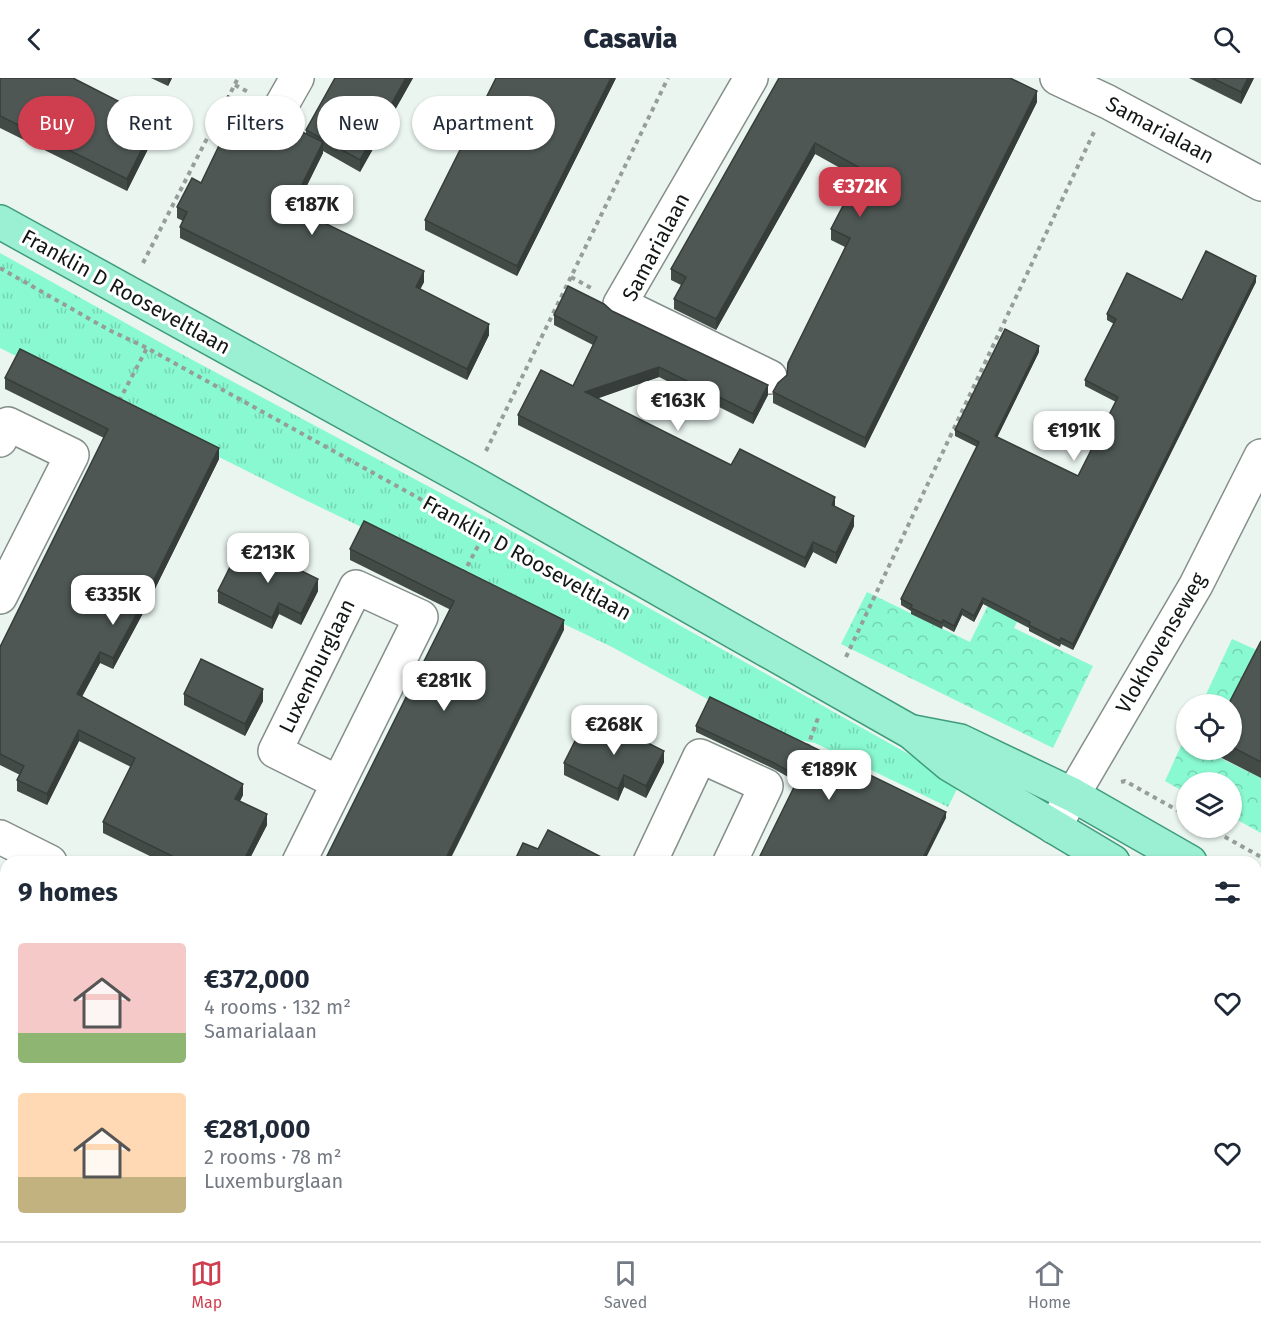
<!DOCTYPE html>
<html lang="en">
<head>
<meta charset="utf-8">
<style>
  :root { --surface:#fff; --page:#f2f2f3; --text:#1f2937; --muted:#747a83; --line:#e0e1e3; --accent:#ce3e4f }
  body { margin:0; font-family:"Fira Sans",sans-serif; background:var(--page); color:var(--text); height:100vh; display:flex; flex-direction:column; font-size:22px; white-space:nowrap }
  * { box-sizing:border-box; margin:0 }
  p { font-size:20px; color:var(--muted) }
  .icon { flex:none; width:33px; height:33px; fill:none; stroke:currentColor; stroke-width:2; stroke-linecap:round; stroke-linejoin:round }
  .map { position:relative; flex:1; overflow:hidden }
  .side { position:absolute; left:0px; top:778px; width:1262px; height:386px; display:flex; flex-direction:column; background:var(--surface); border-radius:18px 18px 0 0; box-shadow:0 2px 4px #0004 }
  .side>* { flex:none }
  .banner { position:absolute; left:18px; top:18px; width:600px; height:54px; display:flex; gap:12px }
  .controls { position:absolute; left:1176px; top:616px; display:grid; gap:12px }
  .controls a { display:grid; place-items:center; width:66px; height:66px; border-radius:50%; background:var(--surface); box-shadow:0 2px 4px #0004; font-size:30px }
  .price { position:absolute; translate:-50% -51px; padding:0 14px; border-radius:12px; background:#fff; color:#222; font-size:20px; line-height:39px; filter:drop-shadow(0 2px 3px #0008) }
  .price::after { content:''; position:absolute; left:50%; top:36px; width:18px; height:14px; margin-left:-9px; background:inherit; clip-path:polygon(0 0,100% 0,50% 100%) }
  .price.on { background:var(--accent); color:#fff }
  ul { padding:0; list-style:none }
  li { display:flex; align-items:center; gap:18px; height:150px; padding:0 18px }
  li span { display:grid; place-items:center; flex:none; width:168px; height:120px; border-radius:6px; color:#555 }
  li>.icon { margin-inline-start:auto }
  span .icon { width:72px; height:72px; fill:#fffc; stroke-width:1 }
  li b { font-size:26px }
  h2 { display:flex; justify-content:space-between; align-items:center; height:72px; padding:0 18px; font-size:26px }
  .tag { padding:0 21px; border-radius:27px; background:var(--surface); box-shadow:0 2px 4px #0004; font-size:21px; line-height:54px }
  .tag.on { background:var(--accent); color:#fff }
  header { display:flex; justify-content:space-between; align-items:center; height:78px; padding:0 18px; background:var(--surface); font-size:27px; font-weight:800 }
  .tabs { display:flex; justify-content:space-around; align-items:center; height:84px; border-top:2px solid var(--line); background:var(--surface); font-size:16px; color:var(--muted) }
  .tabs a { display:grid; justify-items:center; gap:3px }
  .tabs .on { color:var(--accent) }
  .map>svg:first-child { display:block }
</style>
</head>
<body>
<header><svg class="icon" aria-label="back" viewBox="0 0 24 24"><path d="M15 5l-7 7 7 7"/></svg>Casavia<svg class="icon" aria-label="search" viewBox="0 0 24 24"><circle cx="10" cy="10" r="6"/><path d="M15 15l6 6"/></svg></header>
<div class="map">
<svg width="1261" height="1163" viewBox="0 0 1261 1163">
  <defs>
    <pattern id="grass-tufts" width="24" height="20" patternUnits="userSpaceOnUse" patternTransform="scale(1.5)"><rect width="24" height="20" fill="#89f9d1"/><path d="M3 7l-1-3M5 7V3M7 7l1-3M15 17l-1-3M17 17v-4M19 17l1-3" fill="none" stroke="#75d5b3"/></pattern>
    <pattern id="forest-crowns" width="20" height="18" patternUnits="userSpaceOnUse" patternTransform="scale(1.5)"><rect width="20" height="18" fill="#89f9d1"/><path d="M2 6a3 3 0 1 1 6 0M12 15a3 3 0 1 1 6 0" fill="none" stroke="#75d5b3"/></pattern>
  </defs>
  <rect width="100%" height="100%" fill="#eaf5f0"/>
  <g fill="url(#grass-tufts)">
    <path d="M 0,175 L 174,272 L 521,458 L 960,705 L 948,729 L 815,665 L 798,662 L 709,622 L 612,569 L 301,420 L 0,270 Z"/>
    <path d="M 133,1158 L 452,1158 L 449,1163 L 130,1163 Z"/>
  </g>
  <g fill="url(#forest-crowns)">
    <path d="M 867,514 L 970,564 L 994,515 L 1024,530 L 1014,550 L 1093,588 L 1053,670 L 841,566 Z"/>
    <path d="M 1232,561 L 1261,574 L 1232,627 L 1201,627 Z"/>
    <path d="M 1186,657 L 1186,672 L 1214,672 L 1212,676 L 1261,700 L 1261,755 L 1232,739 L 1232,705 L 1186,705 L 1186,715 L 1165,703 Z"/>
  </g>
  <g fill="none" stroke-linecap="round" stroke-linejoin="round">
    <defs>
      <g id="minor">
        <path d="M 751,0 L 620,226 L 770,299"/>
        <path d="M 1057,0 L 1108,24 L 1261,106"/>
        <path d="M 280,30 L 297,0"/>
        <path d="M 0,362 L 8,346 L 72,377 L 0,519"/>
        <path d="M 1054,749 L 1196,507 L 1261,378"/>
        <path d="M 0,759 L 50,784"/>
        <path d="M 299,784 L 421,539 L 356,509 L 275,673 L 337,704"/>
        <path d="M 650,784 L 700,678 L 766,708 L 730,784"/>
        <path d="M 0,1002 L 6,991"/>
        <path d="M 792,1158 L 794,1163"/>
        <path d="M 468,1163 L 470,1158"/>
      </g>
      <g id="major">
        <path d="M 0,144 L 471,404 L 911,654 L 949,686 L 1113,784"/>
        <path d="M 913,654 L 960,663 L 1073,717 L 1190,784"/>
        <path d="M 1256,822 L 1261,825"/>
        <path d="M 1256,869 L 1261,872"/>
      </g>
    </defs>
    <use href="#minor" stroke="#848e8a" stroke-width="36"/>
    <use href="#major" stroke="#409c7d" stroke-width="36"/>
    <g stroke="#969e9a" stroke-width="4" stroke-dasharray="4.5 4.5" stroke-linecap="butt">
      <path d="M 235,7 L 250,15"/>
      <path d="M 227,22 L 238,0"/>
      <path d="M 143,185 L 215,45"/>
      <path d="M 0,190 L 109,252 L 147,270 L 556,496"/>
      <path d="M 571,199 L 591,210"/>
      <path d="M 119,323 L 147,270"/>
      <path d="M 486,373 L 668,0"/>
      <path d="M 463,496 L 485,455"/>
      <path d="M 846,579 L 1094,54"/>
      <path d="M 807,670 L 818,640"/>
      <path d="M 1121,704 L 1125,703 L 1186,737"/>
      <path d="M 1209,750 L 1261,779"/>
      <path d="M 1256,910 L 1261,914"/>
      <path d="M 121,1163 L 123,1158"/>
    </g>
    <use href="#minor" stroke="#fff" stroke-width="33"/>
    <use href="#major" stroke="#9befd3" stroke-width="33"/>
  </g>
  <g fill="#434b47">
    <path d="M 0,0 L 124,38 L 121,43 L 149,69 L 127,113 L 0,50 Z"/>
    <path d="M 151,0 L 172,0 L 168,8 Z"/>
    <path d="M 335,0 L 413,0 L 360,94 L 323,73 L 323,75 L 295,131 L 424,204 L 420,211 L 489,257 L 467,302 L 180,160 L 180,149 L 183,143 L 177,140 L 177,129 L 201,105 L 222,62 L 214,58 L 214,47 L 306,55 L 306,52 Z"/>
    <path d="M 616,0 L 517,198 L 425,152 L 425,142 Z"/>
    <path d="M 779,0 L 1037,24 L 865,370 L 773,325 L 773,314 L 787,297 L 845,169 L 831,162 L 831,151 L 858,100 L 815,76 L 716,252 L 674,231 L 674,221 L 681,207 L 671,202 L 671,191 Z"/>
    <path d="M 1189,0 L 1254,0 L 1241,26 Z"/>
    <path d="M 1256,204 L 1073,572 L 1061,566 L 1060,569 L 1029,553 L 1029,550 L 983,526 L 974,544 L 962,537 L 954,554 L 943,548 L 942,551 L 911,536 L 911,533 L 901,527 L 901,521 L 977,369 L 955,358 L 955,352 L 1039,274 L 997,359 L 1078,398 L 1116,324 L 1085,308 L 1085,302 L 1114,246 L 1107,242 L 1107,236 L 1182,222 Z"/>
    <path d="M 612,233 L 768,317 L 753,346 L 659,299 L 597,320 L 731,387 L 835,429 L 854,448 L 836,486 L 813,474 L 805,490 L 518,347 L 518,337 L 573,308 L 593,267 L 554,247 L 554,237 Z"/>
    <path d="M 5,300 L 219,381 L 142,537 L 113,591 L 100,585 L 82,619 L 243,717 L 240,723 L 267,747 L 248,784 L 162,784 L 103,755 L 103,744 L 131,689 L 79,663 L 47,727 L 17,713 L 17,702 L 20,697 L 0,687 L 0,569 L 104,360 L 5,311 Z"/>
    <path d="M 350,471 L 564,552 L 449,531 L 350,482 Z"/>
    <path d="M 249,486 L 318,513 L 301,547 L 279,536 L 272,551 L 218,525 L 218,513 Z"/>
    <path d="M 1261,563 L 1261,700 L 1212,675 L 1212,672 L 1232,672 L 1232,627 Z"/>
    <path d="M 184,616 L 263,623 L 245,658 L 184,627 Z"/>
    <path d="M 696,648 L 946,740 L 797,704 L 774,691 L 696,654 Z"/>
    <path d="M 594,660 L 664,684 L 646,720 L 624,709 L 618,723 L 564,697 L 564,685 Z"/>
    <path d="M 1256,924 L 1261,927 L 1261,1080 L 1256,1078 Z"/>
    <path d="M 531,1158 L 685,1158 L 695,1163 L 531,1163 Z"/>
    <path d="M 811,1158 L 1125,1158 L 1122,1163 L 811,1163 Z"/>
  </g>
  <g fill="#373d3a">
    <path d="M 168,0 L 172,0 L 168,8 Z"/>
    <path d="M 406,0 L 413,0 L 360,94 L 360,82 Z"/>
    <path d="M 611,0 L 616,0 L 517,198 L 517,188 Z"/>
    <path d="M 1248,0 L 1254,0 L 1241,26 L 1241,14 Z"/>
    <path d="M 1037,13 L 1037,24 L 865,370 L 865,360 Z"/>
    <path d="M 124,26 L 124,38 L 117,52 L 117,41 Z"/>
    <path d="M 149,57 L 149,69 L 127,113 L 127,101 Z"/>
    <path d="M 323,64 L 323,75 L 291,140 L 291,129 Z"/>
    <path d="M 815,65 L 815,76 L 716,252 L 716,241 Z"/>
    <path d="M 424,193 L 424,204 L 416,220 L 416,209 Z"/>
    <path d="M 1256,198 L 1256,204 L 1073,572 L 1073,566 Z"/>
    <path d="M 489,246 L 489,257 L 467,302 L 467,291 Z"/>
    <path d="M 1039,268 L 1039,274 L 995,364 L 995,358 Z"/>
    <path d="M 659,289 L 659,299 L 585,325 L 585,314 Z"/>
    <path d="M 768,307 L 768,317 L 753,346 L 753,336 Z"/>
    <path d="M 219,370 L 219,381 L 142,537 L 113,591 L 113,580 Z"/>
    <path d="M 835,419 L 835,429 L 832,427 Z"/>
    <path d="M 854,438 L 854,448 L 836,486 L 836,475 Z"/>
    <path d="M 813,464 L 813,474 L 805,490 L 805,480 Z"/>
    <path d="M 318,501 L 318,513 L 301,547 L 301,536 Z"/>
    <path d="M 983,520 L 983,526 L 974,544 L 974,538 Z"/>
    <path d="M 279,525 L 279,536 L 272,551 L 272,540 Z"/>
    <path d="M 962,531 L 962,537 L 954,554 L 954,548 Z"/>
    <path d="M 564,542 L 564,552 L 449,784 L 444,784 Z"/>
    <path d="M 100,574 L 100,585 L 77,627 L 77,616 Z"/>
    <path d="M 263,611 L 263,623 L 245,658 L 245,646 Z"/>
    <path d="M 79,652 L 79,663 L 47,727 L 47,716 Z"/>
    <path d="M 664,673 L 664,684 L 646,720 L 646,708 Z"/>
    <path d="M 624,697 L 624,709 L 618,723 L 618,711 Z"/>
    <path d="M 243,706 L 243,717 L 235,732 L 235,721 Z"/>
    <path d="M 946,734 L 946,740 L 924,784 L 921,784 Z"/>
    <path d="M 267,736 L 267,747 L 248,784 L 243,784 Z"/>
    <path d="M 30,1158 L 36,1158 L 34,1163 L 28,1163 Z"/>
    <path d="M 1114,1158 L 1125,1158 L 1122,1163 L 1112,1163 Z"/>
  </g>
  <g fill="#4e5753" stroke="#373d3a" stroke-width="1.5">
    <path d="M 0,0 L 73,0 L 124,26 L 117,41 L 149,57 L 127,101 L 0,38 Z"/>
    <path d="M 335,0 L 406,0 L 360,82 L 306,52 Z"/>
    <path d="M 496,0 L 611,0 L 517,188 L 425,142 Z"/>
    <path d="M 779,0 L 1010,0 L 1037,13 L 865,360 L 773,314 L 778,305 L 787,297 L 788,285 L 850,160 L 831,151 L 862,91 L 815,65 L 716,241 L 674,221 L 686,199 L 671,191 Z"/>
    <path d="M 1212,0 L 1248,0 L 1241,14 Z"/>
    <path d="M 228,18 L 323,64 L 291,129 L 424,193 L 416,209 L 489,246 L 467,291 L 180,149 L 187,134 L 177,129 L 192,100 L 201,105 L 226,53 L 214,47 Z"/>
    <path d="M 1206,173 L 1256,198 L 1073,566 L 1061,560 L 1060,563 L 1029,547 L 1030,544 L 983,520 L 974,538 L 962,531 L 954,548 L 943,542 L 942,545 L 911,530 L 912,527 L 901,521 L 979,364 L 955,352 L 1005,251 L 1039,268 L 995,358 L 1078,398 L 1118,319 L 1085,302 L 1116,241 L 1107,236 L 1127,195 L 1182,222 Z"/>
    <path d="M 568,208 L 604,226 L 612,233 L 768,307 L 753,336 L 659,289 L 585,314 L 731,387 L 740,371 L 835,419 L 832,427 L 854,438 L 836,475 L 813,464 L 805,480 L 518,337 L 541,292 L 573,308 L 597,259 L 554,237 Z"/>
    <path d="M 20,271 L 219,370 L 142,526 L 113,580 L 100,574 L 77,616 L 243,706 L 235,721 L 267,736 L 243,784 L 184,784 L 103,744 L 135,680 L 79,652 L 47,716 L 17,702 L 24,688 L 0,676 L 0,569 L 108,351 L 5,300 Z"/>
    <path d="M 364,443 L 564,542 L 444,784 L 324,784 L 454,523 L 350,471 Z"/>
    <path d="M 257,471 L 318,501 L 301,536 L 279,525 L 272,540 L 218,513 L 235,479 L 249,486 Z"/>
    <path d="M 1261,563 L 1261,684 L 1232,669 L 1232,627 L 1228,627 Z"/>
    <path d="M 201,581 L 263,611 L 245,646 L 184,616 Z"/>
    <path d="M 710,619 L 946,734 L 921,784 L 757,784 L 799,699 L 774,685 L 696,648 Z"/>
    <path d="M 602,642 L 664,673 L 646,708 L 624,697 L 618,711 L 564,685 L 580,653 L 594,660 Z"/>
    <path d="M 548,752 L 609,783 L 608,784 L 514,784 L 523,765 L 538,771 Z"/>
    <path d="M 1256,924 L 1261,927 L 1261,1059 L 1256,1056 Z"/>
    <path d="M 6,1045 L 6,1158 L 30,1158 L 28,1163 L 0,1163 L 0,1057 Z"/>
    <path d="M 564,1158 L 685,1158 L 695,1163 L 574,1163 Z"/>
    <path d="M 717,1158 L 771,1158 L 781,1163 L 715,1163 Z"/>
    <path d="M 831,1158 L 1114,1158 L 1112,1163 L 841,1163 Z"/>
  </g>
  <g text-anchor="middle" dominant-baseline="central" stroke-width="6" stroke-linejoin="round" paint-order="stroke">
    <g font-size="21" fill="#121614" stroke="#fff">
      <text transform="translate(1160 52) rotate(28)">Samarialaan</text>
      <text transform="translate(656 169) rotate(-62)">Samarialaan</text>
      <text transform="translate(126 214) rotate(29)">Franklin D Rooseveltlaan</text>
      <text transform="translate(527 480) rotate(29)">Franklin D Rooseveltlaan</text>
      <text transform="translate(1161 565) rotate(-60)">Vlokhovenseweg</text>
      <text transform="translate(317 588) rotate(-64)">Luxemburglaan</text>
    </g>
  </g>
</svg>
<div class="controls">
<a><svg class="icon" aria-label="locate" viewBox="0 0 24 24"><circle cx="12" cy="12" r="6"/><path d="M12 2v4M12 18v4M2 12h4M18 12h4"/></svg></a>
<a><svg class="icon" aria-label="layers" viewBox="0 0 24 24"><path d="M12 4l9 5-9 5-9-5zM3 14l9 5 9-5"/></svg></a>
</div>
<b class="price on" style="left:860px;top:140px">€372K</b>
<b class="price" style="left:312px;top:158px">€187K</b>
<b class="price" style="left:678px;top:354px">€163K</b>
<b class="price" style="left:1074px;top:384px">€191K</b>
<b class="price" style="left:268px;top:506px">€213K</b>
<b class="price" style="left:113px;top:548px">€335K</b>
<b class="price" style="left:444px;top:634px">€281K</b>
<b class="price" style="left:614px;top:678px">€268K</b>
<b class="price" style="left:829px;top:723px">€189K</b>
<div class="banner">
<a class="tag on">Buy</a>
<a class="tag">Rent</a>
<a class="tag">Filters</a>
<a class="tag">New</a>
<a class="tag">Apartment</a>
</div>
<section class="side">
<h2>9 homes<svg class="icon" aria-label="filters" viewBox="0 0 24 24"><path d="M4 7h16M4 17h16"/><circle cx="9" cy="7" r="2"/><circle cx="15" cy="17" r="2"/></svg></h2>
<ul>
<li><span style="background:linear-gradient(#f6c9c9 75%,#8fb573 0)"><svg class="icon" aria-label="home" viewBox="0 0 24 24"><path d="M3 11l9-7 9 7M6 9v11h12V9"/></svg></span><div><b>€372,000</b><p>4 rooms · 132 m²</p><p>Samarialaan</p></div><svg class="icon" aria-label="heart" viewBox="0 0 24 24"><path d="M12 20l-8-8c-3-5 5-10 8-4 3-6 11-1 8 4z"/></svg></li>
<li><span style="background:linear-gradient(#ffd9b3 70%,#c2b280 0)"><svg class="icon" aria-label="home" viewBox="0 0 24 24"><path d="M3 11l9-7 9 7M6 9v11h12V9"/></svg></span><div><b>€281,000</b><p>2 rooms · 78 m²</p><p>Luxemburglaan</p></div><svg class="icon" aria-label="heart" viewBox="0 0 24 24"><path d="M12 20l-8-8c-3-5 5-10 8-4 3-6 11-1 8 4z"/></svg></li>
</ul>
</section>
</div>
<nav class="tabs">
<a class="on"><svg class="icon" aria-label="map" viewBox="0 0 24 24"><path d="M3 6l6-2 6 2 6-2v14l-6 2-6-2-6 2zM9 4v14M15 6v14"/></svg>Map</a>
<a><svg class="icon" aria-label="saved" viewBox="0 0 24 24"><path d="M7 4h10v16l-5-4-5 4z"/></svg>Saved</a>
<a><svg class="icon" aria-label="home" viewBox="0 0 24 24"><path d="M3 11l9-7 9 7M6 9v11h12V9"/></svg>Home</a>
</nav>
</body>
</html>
